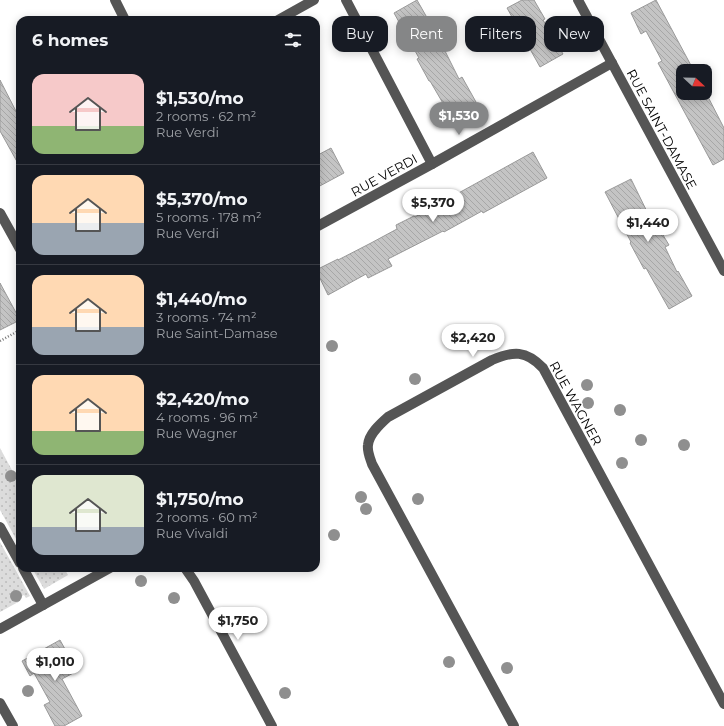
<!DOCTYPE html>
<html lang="en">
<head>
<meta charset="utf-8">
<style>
  :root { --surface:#171b24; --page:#242831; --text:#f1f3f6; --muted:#9ea1a6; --line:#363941; --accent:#858687 }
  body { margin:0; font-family:Montserrat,sans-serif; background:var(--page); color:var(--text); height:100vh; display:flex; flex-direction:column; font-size:15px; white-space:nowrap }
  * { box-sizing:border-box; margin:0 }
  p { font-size:13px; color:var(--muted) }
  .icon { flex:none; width:22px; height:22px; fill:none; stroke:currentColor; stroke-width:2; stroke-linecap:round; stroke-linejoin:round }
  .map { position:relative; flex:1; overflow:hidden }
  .drawer { position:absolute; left:16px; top:16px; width:304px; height:556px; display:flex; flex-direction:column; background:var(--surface); border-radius:12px; box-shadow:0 2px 10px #0003 }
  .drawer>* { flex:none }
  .banner { position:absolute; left:332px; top:16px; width:332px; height:36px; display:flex; gap:8px }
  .needle { width:26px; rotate:112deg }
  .controls { position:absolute; left:676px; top:64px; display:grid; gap:8px }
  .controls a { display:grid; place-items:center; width:36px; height:36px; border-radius:8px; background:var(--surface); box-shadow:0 2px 10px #0003; font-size:20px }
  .price { position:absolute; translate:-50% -34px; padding:0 9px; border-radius:14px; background:#fff; color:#222; font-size:13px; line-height:26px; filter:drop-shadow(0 1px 2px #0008) }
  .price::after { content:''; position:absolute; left:50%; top:24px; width:12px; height:9px; margin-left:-6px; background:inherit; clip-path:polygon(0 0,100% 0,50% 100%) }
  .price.selected { background:var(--accent); color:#fff }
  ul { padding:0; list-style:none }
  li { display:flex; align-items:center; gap:12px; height:100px; padding:0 16px }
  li+li { border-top:1px solid var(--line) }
  li span { display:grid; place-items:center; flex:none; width:112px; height:80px; border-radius:12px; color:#555 }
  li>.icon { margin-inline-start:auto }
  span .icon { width:48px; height:48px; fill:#fffc; stroke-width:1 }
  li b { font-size:17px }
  h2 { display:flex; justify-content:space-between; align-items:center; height:48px; padding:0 16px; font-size:17px }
  .pill { padding:0 14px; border-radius:12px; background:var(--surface); box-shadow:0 2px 10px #0003; font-size:14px; line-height:36px }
  .pill.selected { background:var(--accent); color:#fff }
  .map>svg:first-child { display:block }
</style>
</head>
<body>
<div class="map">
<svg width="724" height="726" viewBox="0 0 724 726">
  <defs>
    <pattern id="grass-dots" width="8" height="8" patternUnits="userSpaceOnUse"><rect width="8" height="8" fill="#dcdcdc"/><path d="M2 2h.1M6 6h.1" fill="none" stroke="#bbb" stroke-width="1.8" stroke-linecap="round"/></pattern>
    <pattern id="building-back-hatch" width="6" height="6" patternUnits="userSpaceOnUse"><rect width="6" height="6" fill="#c4c4c4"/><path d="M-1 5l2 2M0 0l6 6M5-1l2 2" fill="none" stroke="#a7a7a7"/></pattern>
  </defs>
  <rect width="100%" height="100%" fill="#fff"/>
  <g fill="url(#grass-dots)">
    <path d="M 0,448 L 20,485 L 20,546 L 0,510 Z"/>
    <path d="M 0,542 L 30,596 L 26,598 L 24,595 L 18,598 L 20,601 L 0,612 Z"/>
    <path d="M 32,568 L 64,568 L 68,575 L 44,589 Z"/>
  </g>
  <g fill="url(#building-back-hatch)" stroke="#999">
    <path d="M 417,0 L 438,37 L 459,79 L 462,77 L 476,102 L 451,117 L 430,81 L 429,81 L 417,59 L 419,58 L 394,13 Z"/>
    <path d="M 522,0 L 534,0 L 545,19 L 543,20 L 563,54 L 540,67 L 507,8 Z"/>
    <path d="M 656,0 L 694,71 L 683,71 L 683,93 L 705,93 L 705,91 L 724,128 L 724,159 L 713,165 L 658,63 L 662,61 L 646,31 L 641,34 L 631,13 Z"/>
    <path d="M 0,80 L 20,119 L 20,167 L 0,131 Z"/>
    <path d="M 331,148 L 344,173 L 316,188 L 316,156 Z"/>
    <path d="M 533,152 L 547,178 L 483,213 L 482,211 L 444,232 L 443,231 L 388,259 L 392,266 L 368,278 L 366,274 L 328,295 L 316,270 L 338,259 L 338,260 L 371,243 L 397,229 L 396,225 L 414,216 L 415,217 Z"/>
    <path d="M 631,179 L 657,232 L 660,230 L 669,245 L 665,247 L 677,272 L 678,271 L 692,296 L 669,309 L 646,268 L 644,269 L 630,243 L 631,242 L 605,192 Z"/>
    <path d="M 0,283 L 20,320 L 0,330 Z"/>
    <path d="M 60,640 L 77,671 L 62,679 L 82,716 L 64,726 L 55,726 L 44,705 L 50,702 L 34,673 L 30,676 L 22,661 Z"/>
  </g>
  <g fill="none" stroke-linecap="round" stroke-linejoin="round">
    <path stroke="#777" stroke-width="2.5" stroke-dasharray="1 2" stroke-linecap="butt" d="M 0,341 L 20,330"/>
    <g stroke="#555" stroke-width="10">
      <path d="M 115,0 L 125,20"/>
      <path d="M 346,0 L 432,164"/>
      <path d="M 578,0 L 724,271"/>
      <path d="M 278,20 L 314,0"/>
      <path d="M 0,213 L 20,249"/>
      <path d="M 316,227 L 432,164 L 612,63"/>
      <path d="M 0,527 L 20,563"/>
      <path d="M 23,568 L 43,605"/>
      <path d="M 185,568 L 194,581 L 272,726"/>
      <path d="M 0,629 L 110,568"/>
      <path d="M 0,703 L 13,726"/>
      <path d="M 514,726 L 372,464 C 370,458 367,451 368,445 C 369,434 380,424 388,417 L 492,360 C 513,351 526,350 543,368 L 724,704"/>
    </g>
  </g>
  <g fill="#8f8f8f">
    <circle cx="332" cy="346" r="6"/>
    <circle cx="415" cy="379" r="6"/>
    <circle cx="587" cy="385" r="6"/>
    <circle cx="588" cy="403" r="6"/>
    <circle cx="620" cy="410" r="6"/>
    <circle cx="641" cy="440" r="6"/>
    <circle cx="684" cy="445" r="6"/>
    <circle cx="622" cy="463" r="6"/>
    <circle cx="11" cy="476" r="6"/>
    <circle cx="361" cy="497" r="6"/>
    <circle cx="418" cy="499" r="6"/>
    <circle cx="366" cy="509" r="6"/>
    <circle cx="334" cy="535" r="6"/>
    <circle cx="141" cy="581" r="6"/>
    <circle cx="16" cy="596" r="6"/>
    <circle cx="174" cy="598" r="6"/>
    <circle cx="449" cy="662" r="6"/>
    <circle cx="507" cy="668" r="6"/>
    <circle cx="28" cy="691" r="6"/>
    <circle cx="285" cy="693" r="6"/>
  </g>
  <g text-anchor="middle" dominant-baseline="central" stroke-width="3" stroke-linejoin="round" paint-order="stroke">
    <g font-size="13" fill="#000" stroke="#fff">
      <text transform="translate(662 129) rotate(62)">RUE SAINT-DAMASE</text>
      <text transform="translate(384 175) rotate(-29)">RUE VERDI</text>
      <text transform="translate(576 403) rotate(61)">RUE WAGNER</text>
    </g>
  </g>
</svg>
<div class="controls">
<a><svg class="needle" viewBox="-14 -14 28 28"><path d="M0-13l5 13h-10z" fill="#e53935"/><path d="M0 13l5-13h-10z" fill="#9ea1a6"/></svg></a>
</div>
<b class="price selected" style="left:459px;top:136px">$1,530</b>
<b class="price" style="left:433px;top:223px">$5,370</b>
<b class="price" style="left:648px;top:243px">$1,440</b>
<b class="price" style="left:473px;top:358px">$2,420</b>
<b class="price" style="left:238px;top:641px">$1,750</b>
<b class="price" style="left:55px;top:682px">$1,010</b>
<div class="banner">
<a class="pill">Buy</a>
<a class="pill selected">Rent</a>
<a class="pill">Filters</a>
<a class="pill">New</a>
</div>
<section class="drawer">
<h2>6 homes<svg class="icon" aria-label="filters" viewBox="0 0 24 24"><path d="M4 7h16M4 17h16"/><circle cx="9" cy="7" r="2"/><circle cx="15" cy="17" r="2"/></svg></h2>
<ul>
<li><span style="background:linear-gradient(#f6c9c9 65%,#8fb573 0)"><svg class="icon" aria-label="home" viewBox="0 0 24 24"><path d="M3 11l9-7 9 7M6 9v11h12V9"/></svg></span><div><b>$1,530/mo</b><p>2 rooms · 62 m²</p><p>Rue Verdi</p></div></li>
<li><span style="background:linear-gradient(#ffd9b3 60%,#9aa5b1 0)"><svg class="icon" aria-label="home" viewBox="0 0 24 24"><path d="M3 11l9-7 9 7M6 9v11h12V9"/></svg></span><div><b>$5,370/mo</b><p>5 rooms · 178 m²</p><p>Rue Verdi</p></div></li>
<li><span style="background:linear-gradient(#ffd9b3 65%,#9aa5b1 0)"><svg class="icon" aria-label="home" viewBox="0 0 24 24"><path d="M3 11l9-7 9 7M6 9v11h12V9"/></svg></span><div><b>$1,440/mo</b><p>3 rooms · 74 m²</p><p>Rue Saint-Damase</p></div></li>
<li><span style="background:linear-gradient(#ffd9b3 70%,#8fb573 0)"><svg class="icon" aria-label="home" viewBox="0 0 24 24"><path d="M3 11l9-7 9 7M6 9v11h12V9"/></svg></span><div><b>$2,420/mo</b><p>4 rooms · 96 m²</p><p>Rue Wagner</p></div></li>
<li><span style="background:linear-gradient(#dfe7d0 65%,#9aa5b1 0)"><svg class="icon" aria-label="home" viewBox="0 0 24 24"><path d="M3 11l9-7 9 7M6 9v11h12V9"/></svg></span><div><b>$1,750/mo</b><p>2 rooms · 60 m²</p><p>Rue Vivaldi</p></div></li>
</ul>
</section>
</div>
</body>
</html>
